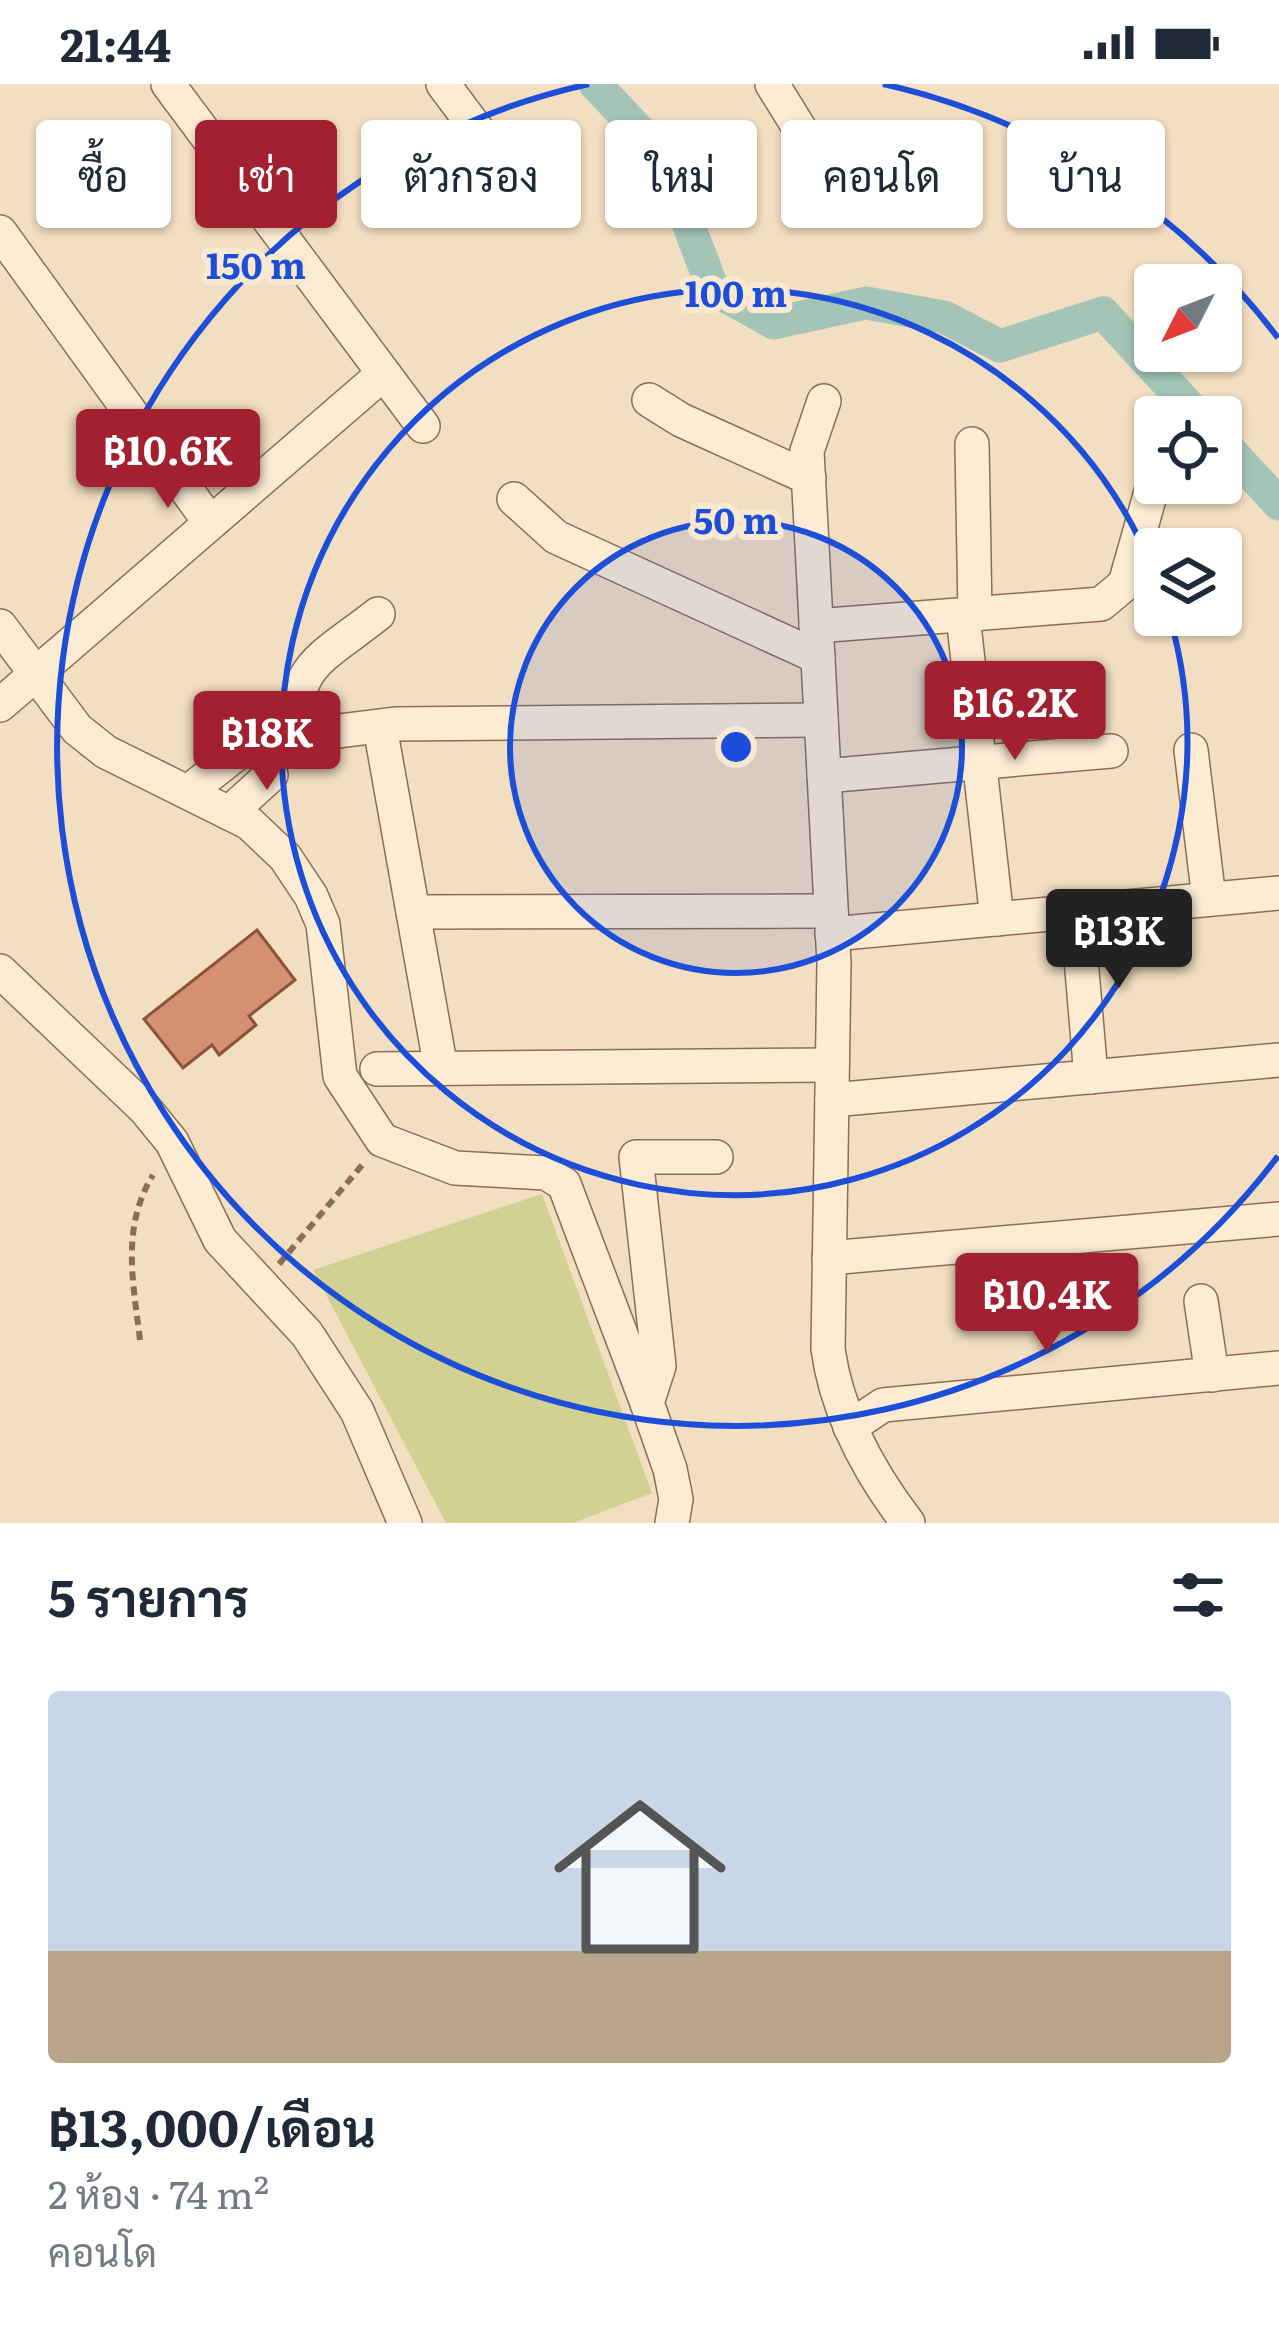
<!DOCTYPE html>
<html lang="th">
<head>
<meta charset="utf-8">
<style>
  :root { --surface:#fff; --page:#f2f2f3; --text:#1f2937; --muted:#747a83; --accent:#a2202f }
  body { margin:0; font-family:Literata,Sarabun,serif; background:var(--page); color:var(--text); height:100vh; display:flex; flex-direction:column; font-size:45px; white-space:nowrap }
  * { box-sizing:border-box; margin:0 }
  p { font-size:39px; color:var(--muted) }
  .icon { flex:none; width:66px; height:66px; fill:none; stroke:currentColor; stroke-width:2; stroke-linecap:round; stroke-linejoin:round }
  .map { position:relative; height:1439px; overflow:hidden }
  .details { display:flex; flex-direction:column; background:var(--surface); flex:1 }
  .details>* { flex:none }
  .hud { position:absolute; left:36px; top:36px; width:1209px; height:108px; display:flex; gap:24px }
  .needle { width:78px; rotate:228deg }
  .fabs { position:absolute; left:1134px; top:180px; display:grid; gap:24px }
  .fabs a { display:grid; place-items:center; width:108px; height:108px; border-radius:12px; background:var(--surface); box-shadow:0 3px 9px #0004; font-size:60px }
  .price { position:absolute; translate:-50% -102px; padding:0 27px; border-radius:12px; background:var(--accent); color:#fff; font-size:39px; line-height:78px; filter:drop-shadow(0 3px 6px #0008) }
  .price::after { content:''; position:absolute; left:50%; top:72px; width:36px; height:27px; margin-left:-18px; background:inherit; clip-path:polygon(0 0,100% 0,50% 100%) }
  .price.current { background:#222; color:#fff }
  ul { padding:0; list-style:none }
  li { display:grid; align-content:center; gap:24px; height:636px; padding:0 48px }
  li span { display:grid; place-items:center; height:372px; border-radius:12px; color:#555 }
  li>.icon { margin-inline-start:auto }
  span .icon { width:216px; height:216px; fill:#fffc; stroke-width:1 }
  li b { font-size:51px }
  h2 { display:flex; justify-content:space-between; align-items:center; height:144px; padding:0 48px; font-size:51px }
  .pill { padding:0 42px; border-radius:12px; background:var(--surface); box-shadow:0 3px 9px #0004; font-size:42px; line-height:108px }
  .pill.current { background:var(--accent); color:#fff }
  .status { display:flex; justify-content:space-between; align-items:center; height:84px; padding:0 60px; background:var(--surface); direction:ltr }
  .status svg { height:33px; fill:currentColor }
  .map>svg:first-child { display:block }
</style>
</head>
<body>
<div class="status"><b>21:44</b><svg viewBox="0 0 49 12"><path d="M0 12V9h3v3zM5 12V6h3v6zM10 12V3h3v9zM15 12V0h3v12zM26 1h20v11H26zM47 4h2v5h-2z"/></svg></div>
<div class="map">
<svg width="1279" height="1439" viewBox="0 0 1279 1439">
  <rect width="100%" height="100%" fill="#f2dec0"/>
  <path fill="#d1d192" d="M 542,1110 L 652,1409 L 573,1439 L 446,1439 L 313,1186 Z"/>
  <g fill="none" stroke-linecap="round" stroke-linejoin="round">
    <g stroke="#a3c4b6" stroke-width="33">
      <path d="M 595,0 L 662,71 L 713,205 L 774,239 L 866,219 L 944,233 L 1000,262 L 1103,229 L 1199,333"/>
      <path d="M 1221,357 L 1279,420"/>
    </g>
  </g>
  <path fill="#d49072" stroke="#8e5239" stroke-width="3" d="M 257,846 L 295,896 L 249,932 L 256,941 L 219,971 L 212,961 L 183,984 L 144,935 Z"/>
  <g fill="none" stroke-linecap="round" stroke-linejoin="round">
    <defs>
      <g id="street">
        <path d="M 168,0 L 423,342"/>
        <path d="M 443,0 L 490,63"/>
        <path d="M 772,0 L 829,92"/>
        <path d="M 0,148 L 209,437"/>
        <path d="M 649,316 L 681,336 L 809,394"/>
        <path d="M 824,317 L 807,367 L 834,879 L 828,1265 C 837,1330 869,1388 908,1439"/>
        <path d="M 972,360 L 975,531"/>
        <path d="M 514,415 L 556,453 L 818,573"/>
        <path d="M 963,532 L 997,835"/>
        <path d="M 0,542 L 77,645 L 106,668 L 249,739 L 285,773 L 311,812 L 323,840 L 340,992 L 382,1056 L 455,1084 L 546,1089 L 564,1100 L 647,1319"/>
        <path d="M 816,542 L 1101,520 L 1125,500 L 1154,397"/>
        <path d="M 0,621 L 383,290"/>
        <path d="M 380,643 L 441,985"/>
        <path d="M 271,648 L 300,644 L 331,648 L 395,640 L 821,636"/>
        <path d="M 305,664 C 282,584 322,575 378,530"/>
        <path d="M 1191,666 L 1209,815"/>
        <path d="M 824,692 L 1111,667"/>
        <path d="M 188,708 L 250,659"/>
        <path d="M 229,729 L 271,691"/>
        <path d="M 1077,827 L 1091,993"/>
        <path d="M 413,828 L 831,827"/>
        <path d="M 832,850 L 1279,809"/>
        <path d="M 0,887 L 145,1025 L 172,1058 L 220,1156 L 307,1250 L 357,1327 L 405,1439"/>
        <path d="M 377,985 L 832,981"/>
        <path d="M 832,1016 L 1279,976"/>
        <path d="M 829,1174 L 1279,1135"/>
        <path d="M 1201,1217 L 1212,1291"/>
        <path d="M 850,1343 L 883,1321 L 1279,1284"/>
        <path d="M 672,1439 L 676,1415 L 670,1385 L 647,1319 L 659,1282 L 636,1073 L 716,1073"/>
      </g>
    </defs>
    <use href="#street" stroke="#8d6d56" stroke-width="36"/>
    <g stroke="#8d6d56" stroke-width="6" stroke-dasharray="9 6" stroke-linecap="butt">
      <path d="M 279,1180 L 363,1080"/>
      <path d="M 140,1256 C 133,1197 121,1143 153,1091"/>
    </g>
    <use href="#street" stroke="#fcecd4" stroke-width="33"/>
  </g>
  <circle cx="736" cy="663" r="226" fill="#1d4ed8" fill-opacity=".12"/>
  <g fill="none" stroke="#1d4ed8" stroke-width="6">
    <circle cx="736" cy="663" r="226"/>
    <path d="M1170 534A453 453 0 1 1 1155 490"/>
    <path d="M1278 1072A679 679 0 1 1 589 0M883 0A679 679 0 0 1 1278 254"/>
  </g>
  <circle cx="736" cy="663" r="18" fill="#1d4ed8" stroke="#f9e9d0" stroke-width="6"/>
  <g font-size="36" text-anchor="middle" font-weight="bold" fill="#1d4ed8" stroke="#f9e9d0" stroke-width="12" stroke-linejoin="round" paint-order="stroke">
    <text x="256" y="195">150 m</text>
    <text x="736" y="223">100 m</text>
    <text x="736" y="450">50 m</text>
  </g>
</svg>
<div class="fabs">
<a><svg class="needle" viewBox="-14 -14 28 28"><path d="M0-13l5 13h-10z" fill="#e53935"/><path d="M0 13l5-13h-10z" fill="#747a83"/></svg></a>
<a><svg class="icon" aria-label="locate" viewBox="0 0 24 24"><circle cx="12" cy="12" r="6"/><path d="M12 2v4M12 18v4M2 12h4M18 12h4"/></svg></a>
<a><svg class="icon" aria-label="layers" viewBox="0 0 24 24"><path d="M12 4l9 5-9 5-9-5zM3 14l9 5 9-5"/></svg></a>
</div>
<b class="price" style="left:168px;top:427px">฿10.6K</b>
<b class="price" style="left:1015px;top:679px">฿16.2K</b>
<b class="price" style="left:267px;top:709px">฿18K</b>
<b class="price current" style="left:1119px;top:907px">฿13K</b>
<b class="price" style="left:1047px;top:1271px">฿10.4K</b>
<div class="hud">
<a class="pill">ซื้อ</a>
<a class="pill current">เช่า</a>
<a class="pill">ตัวกรอง</a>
<a class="pill">ใหม่</a>
<a class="pill">คอนโด</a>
<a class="pill">บ้าน</a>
</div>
</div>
<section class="details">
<h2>5 รายการ<svg class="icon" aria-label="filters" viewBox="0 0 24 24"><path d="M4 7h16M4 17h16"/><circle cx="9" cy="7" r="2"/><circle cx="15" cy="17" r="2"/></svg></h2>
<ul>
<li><span style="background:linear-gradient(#c9d6e8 70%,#b9a48a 0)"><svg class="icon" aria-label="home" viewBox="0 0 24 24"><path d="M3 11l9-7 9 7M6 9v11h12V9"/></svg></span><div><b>฿13,000/เดือน</b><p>2 ห้อง · 74 m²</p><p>คอนโด</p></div></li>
</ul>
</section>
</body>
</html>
